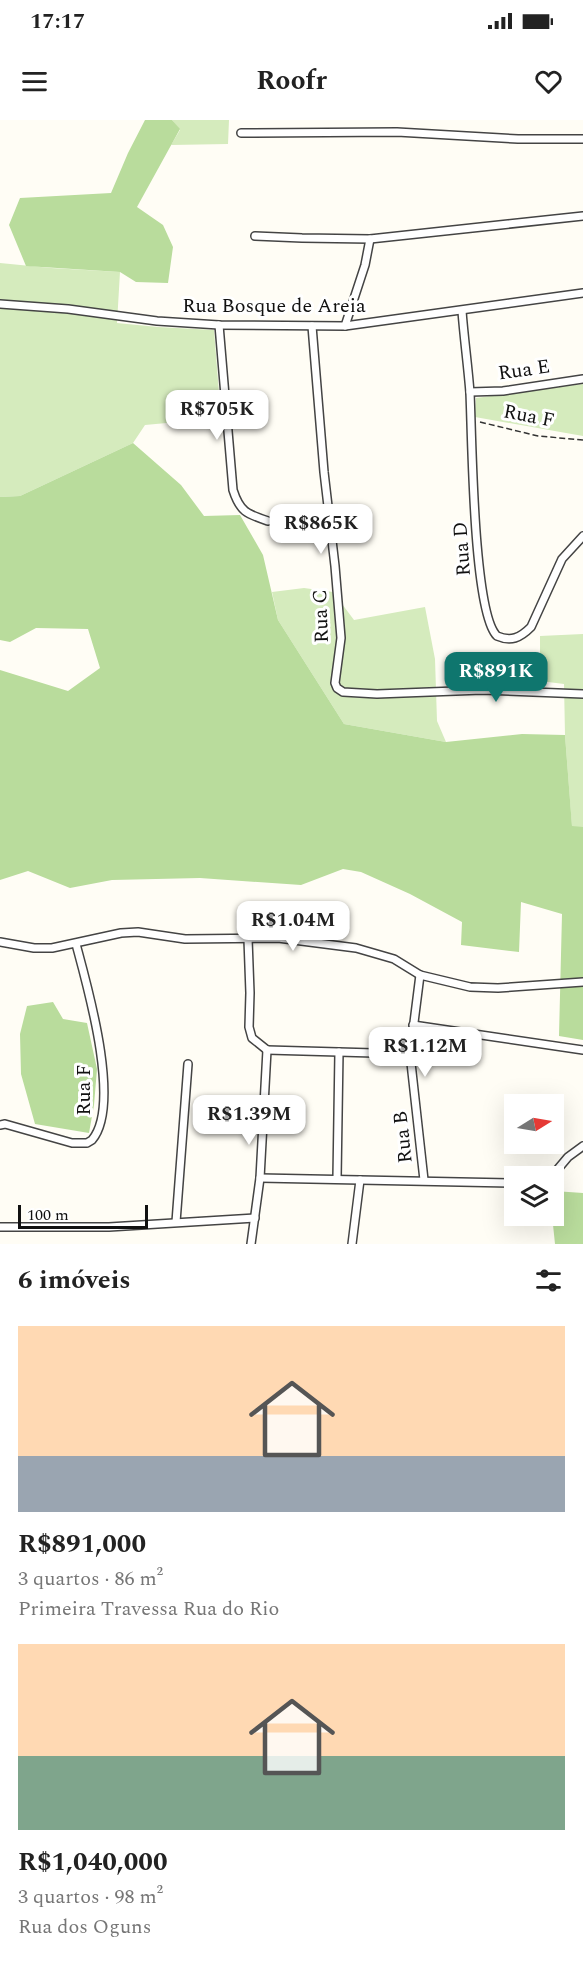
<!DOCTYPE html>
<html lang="pt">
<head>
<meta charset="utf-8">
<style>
  :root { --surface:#fff; --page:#f6f6f6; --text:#222; --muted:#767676; --accent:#0f766e }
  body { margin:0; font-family:Spectral,serif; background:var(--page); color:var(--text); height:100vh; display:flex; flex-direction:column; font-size:22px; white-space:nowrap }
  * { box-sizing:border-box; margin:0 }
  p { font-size:20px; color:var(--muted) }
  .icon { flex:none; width:33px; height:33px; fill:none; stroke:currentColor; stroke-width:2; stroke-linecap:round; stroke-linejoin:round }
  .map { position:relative; height:1124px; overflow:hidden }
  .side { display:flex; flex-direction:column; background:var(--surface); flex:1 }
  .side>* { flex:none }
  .needle { width:39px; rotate:79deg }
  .tools { position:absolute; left:504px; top:974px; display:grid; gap:12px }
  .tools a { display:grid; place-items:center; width:60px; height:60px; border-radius:0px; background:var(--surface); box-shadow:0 6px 24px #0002; font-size:30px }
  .scale { position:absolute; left:18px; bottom:15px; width:130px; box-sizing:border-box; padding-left:6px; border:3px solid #111; border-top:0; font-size:16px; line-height:21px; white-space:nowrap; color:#111; -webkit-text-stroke:4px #fff; paint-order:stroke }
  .price { position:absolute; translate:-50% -51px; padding:0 14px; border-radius:12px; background:#fff; color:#222; font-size:20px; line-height:39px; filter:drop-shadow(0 2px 3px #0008) }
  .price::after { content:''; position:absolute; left:50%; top:36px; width:18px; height:14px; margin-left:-9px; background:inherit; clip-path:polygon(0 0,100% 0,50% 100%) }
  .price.selected { background:var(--accent); color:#fff }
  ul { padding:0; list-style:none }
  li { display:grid; align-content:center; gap:12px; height:318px; padding:0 18px }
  li span { display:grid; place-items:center; height:186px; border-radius:0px; color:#555 }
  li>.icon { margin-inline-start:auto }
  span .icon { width:108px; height:108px; fill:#fffc; stroke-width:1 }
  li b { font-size:26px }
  h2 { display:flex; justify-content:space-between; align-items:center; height:72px; padding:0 18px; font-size:26px }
  .status { display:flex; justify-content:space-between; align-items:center; height:42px; padding:0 30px; background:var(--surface); direction:ltr }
  .status svg { height:16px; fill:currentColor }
  header { display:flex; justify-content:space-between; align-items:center; height:78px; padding:0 18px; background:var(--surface); font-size:27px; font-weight:700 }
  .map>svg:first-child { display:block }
</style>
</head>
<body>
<div class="status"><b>17:17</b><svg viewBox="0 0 49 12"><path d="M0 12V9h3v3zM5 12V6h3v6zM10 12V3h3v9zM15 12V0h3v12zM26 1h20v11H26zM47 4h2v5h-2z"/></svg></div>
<header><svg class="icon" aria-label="menu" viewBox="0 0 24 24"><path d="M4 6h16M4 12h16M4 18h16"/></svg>Roofr<svg class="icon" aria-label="heart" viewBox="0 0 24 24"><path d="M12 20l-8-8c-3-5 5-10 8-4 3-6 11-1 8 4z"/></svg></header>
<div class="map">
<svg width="583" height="1124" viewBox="0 0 583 1124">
  <rect width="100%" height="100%" fill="#fffdf5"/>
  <g fill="#d5ebbd">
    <path d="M 172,0 L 229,0 L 228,24 L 171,25 L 180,10 Z"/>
    <path d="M 0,143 L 51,148 L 120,152 L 117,203 L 158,207 L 214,210 L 221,298 L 145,305 L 133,323 L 20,376 L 0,377 Z"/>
    <path d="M 583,264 L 583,316 L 475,297 L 476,278 Z"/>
    <path d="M 304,468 L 333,472 L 354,500 L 425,487 L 435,539 L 437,601 L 446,622 L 344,604 L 278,500 L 272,472 Z"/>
    <path d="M 583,514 L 583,707 L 572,707 L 565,615 L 564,564 L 540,561 L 540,516 Z"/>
  </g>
  <g fill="#b9dc9c">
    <path d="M 145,0 L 172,0 L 180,9 L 137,87 L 163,105 L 173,127 L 168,163 L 136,162 L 120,152 L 26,146 L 9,105 L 20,78 L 111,73 L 128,33 Z"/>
    <path d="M 133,323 L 181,365 L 204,396 L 240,395 L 263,435 L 278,500 L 344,604 L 446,622 L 522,614 L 565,615 L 572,706 L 583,707 L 583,920 L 559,916 L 562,794 L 521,782 L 519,832 L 461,825 L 462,802 L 410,774 L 361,752 L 343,749 L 301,765 L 200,758 L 112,760 L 70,768 L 28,751 L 0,760 L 0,550 L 68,571 L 100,548 L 88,509 L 36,508 L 10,522 L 0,520 L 0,377 L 20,376 Z"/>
    <path d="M 53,882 L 63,899 L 87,903 L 97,949 L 94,985 L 89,1013 L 35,1004 L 21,954 L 20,914 L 27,886 Z"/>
    <path d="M 554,1071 L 583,1073 L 583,1124 L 555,1124 L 552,1095 L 554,1095 Z"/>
  </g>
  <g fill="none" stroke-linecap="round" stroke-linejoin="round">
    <defs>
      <g id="street">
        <path d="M 241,13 L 397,12 L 518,19 L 583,19"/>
        <path d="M 255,116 L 302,118 L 370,119 L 583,96"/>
        <path d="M 0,184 L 68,189 L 157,201 L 219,205 L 345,206 L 583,173"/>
        <path d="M 462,191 C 464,218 468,246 470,273 C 472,314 473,493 497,516 C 511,522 520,518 531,507 L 562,439 L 583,416"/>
        <path d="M 219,205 L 233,370 C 240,392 247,394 268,401"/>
        <path d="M 312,206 L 324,352 L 335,446 L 341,518 L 335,563 L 337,568 L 343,572 L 377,574 L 482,570 L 583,574"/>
        <path d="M 345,206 L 365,145 L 370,119"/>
        <path d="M 470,272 L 503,271 L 583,259"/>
        <path d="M 248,819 L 250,873 L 249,907 L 252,918 L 267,930"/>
        <path d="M 0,822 L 34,828 L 52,828 L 121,813 L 138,812 L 185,819 L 278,818 L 356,828 L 394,839 L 420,855 L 470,867 L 498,868 L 583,862"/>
        <path d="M 420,855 L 410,934 L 424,1060"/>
        <path d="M 413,905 L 583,930"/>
        <path d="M 267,930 L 410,934"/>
        <path d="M 0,1005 L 5,1004 L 72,1023 L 87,1023 L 92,1020 C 122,985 87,865 76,824"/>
        <path d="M 552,1056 L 568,1037 L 583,1026"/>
        <path d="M 260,1058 L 514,1063"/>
        <path d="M 337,1058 L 339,932"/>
        <path d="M 176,1102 L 188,944"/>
        <path d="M 0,1107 L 109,1107 L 255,1098"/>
        <path d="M 251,1124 L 260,1058 L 267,930"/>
        <path d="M 352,1124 L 360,1060"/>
      </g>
    </defs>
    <use href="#street" stroke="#444" stroke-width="10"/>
    <path stroke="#333" stroke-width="1.5" stroke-dasharray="6 3" stroke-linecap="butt" d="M 480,302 L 538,316 L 583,320"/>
    <use href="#street" stroke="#fff" stroke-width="7"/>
  </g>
  <g text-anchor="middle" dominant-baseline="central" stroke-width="6" stroke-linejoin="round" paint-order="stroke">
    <g font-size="20" fill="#111" stroke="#fff">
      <text x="274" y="186">Rua Bosque de Areia</text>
      <text transform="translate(524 250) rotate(-8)">Rua E</text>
      <text transform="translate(529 296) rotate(11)">Rua F</text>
      <text transform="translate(462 429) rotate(-94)">Rua D</text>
      <text transform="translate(321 496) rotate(-92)">Rua C</text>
      <text transform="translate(84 970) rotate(-90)">Rua F</text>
      <text transform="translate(403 1017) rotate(-96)">Rua B</text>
    </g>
  </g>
</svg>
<div class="tools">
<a><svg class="needle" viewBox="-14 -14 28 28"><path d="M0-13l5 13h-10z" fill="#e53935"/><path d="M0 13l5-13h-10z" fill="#767676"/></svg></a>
<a><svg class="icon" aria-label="layers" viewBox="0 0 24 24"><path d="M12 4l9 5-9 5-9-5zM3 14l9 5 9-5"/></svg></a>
</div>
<div class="scale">100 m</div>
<b class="price" style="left:217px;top:321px">R$705K</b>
<b class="price" style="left:321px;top:435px">R$865K</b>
<b class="price selected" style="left:496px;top:583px">R$891K</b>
<b class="price" style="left:293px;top:832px">R$1.04M</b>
<b class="price" style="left:425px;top:958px">R$1.12M</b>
<b class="price" style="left:249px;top:1026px">R$1.39M</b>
</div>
<section class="side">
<h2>6 imóveis<svg class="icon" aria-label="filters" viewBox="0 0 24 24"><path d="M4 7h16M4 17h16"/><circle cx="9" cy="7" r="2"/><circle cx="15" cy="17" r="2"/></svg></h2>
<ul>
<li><span style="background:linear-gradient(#ffd9b3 70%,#9aa5b1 0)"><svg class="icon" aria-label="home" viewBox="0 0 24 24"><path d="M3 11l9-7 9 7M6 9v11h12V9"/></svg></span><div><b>R$891,000</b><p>3 quartos · 86 m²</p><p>Primeira Travessa Rua do Rio</p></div></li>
<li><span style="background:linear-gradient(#ffd9b3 60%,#7fa58c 0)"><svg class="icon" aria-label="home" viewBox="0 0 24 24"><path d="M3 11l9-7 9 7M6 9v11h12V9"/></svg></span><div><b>R$1,040,000</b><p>3 quartos · 98 m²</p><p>Rua dos Oguns</p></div></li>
</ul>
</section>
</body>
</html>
